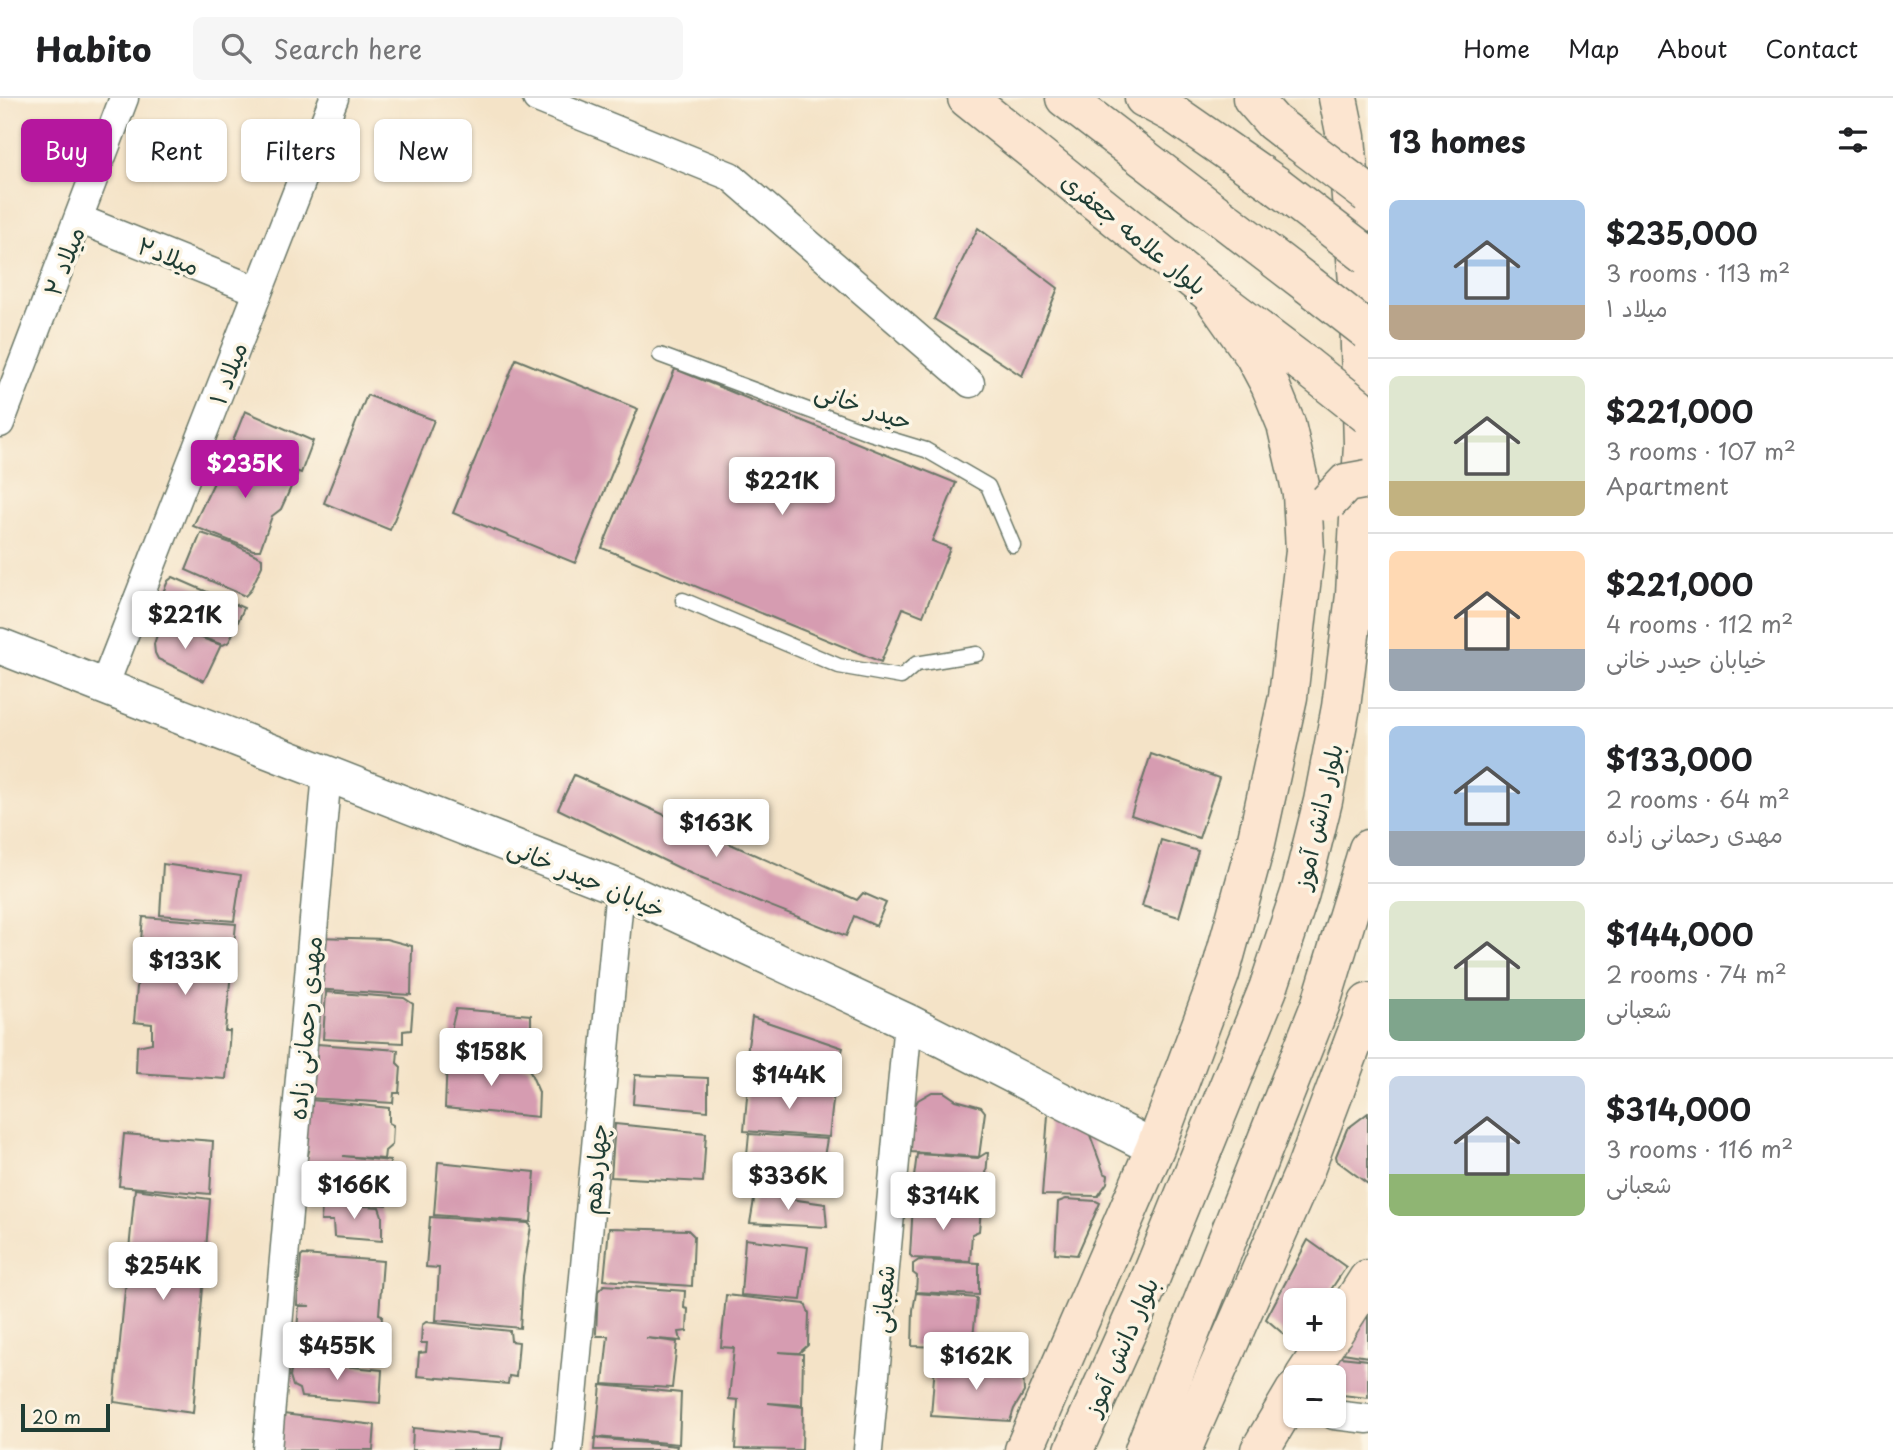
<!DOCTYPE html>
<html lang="en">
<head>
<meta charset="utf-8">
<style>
  :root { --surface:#fff; --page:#f6f6f6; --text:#202124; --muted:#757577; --line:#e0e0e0; --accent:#b5179e }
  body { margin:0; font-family:"Playpen Sans","Playpen Sans Arabic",sans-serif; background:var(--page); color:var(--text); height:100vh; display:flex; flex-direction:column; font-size:26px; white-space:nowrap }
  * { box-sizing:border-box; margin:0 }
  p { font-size:23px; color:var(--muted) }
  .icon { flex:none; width:38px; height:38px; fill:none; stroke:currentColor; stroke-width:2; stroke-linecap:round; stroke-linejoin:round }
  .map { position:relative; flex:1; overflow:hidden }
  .sheet { display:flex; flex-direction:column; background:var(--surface); width:525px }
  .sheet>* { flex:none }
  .guide { position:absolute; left:21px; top:21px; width:665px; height:63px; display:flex; gap:14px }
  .fabs { position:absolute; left:1283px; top:1190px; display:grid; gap:14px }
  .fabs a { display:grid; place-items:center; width:63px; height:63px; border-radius:10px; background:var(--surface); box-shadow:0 2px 5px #0004; font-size:35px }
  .scale { position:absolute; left:21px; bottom:18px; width:89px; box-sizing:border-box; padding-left:7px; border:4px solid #1f3d34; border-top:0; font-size:19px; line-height:24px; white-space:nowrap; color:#1f3d34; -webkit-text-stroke:5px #fcf5e5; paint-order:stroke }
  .price { position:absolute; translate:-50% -60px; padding:0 16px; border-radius:7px; background:#fff; color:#222; font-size:23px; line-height:46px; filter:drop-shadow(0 2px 4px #0008) }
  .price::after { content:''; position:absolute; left:50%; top:42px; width:21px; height:16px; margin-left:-10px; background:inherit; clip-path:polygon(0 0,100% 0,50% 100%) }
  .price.active { background:var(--accent); color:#fff }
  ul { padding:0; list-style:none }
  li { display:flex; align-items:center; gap:21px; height:175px; padding:0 21px }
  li+li { border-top:2px solid var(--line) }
  li span { display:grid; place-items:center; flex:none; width:196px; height:140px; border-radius:10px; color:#555 }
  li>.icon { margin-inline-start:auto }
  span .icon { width:84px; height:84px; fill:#fffc; stroke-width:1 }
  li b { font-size:30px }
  h2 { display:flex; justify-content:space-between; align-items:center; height:84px; padding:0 21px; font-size:30px }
  .chip { padding:0 24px; border-radius:10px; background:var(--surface); box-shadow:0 2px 5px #0004; font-size:24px; line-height:63px }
  .chip.active { background:var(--accent); color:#fff }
  header { display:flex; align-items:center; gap:42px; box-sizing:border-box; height:98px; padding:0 35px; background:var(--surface); border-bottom:2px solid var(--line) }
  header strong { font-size:33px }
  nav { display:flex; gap:38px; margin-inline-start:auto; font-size:24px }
  .search { width:490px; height:63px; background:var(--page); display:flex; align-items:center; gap:18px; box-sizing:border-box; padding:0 24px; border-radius:10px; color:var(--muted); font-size:26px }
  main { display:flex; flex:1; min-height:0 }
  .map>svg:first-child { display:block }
</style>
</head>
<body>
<header>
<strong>Habito</strong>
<div class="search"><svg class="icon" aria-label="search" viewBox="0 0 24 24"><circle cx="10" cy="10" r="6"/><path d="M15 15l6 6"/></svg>Search here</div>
<nav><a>Home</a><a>Map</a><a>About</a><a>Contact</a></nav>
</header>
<main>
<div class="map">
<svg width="1368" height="1352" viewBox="0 0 1368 1352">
  <rect width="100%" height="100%" fill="#fcf5e5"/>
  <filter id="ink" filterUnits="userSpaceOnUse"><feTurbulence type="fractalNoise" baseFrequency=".0143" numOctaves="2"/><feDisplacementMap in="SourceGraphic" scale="14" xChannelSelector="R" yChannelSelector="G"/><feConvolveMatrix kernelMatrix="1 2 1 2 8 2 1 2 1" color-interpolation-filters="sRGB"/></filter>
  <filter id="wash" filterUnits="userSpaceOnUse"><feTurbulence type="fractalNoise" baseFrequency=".00686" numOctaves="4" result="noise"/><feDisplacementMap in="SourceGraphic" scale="28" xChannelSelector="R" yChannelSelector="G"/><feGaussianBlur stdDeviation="1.57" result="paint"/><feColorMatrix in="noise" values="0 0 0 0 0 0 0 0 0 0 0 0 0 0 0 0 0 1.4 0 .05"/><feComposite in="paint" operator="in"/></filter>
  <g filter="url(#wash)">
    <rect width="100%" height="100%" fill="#f4e3c7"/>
    <g id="blocks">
      <g fill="#d69cb1">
        <path d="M 978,130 L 1058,190 L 1022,278 L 934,221 Z"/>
        <path d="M 516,261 L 638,311 L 575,465 L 453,415 Z"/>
        <path d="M 675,271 L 956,385 L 932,443 L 950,450 L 923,518 L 903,510 L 881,564 L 602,450 Z"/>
        <path d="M 367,297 L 434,322 L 390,432 L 324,405 Z"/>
        <path d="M 245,313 L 313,343 L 301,375 L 231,348 Z"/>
        <path d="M 230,351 L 297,376 L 281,411 L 272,418 L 260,452 L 253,452 L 193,428 Z"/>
        <path d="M 201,435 L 231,445 L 262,460 L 262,468 L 250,493 L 245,498 L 186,472 Z"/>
        <path d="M 173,479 L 244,510 L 229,544 L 223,547 L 154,522 L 153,517 L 168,483 Z"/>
        <path d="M 161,525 L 221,547 L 204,583 L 158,561 L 155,555 L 154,546 Z"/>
        <path d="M 1151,656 L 1219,680 L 1199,740 L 1131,717 Z"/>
        <path d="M 574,677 L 857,802 L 863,795 L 886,805 L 876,828 L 854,818 L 846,838 L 700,780 L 558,711 Z"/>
        <path d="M 1161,742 L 1198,753 L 1179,819 L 1142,808 Z"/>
        <path d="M 163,766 L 241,777 L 234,823 L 160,817 Z"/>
        <path d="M 143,819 L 236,826 L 225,933 L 230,933 L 226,981 L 136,975 L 137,948 L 152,945 L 152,926 L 134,924 Z"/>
        <path d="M 316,839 L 386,841 L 412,848 L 411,897 L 313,891 Z"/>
        <path d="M 326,894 L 404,900 L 413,906 L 411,932 L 403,933 L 403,945 L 323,941 Z"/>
        <path d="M 456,911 L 531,917 L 531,941 L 527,963 L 525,965 L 451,959 L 452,927 Z"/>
        <path d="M 752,919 L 843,950 L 831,992 L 743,985 Z"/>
        <path d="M 317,946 L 398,952 L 397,965 L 401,969 L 399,995 L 394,995 L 393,1005 L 308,1000 L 313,967 L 317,962 Z"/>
        <path d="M 447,961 L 528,969 L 539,994 L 538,1019 L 445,1010 Z"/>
        <path d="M 635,977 L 708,980 L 708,1013 L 633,1006 Z"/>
        <path d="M 748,988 L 834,994 L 829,1039 L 744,1033 Z"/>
        <path d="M 932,994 L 944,994 L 956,1002 L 981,1009 L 985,1014 L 979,1059 L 911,1054 L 913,1011 L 918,1002 Z"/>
        <path d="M 301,1001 L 389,1010 L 389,1025 L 393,1027 L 392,1047 L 385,1053 L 384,1061 L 343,1058 L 390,1063 L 387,1107 L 304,1102 L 305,1090 L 301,1083 L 309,1053 L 303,1053 Z"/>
        <path d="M 1051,1014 L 1087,1029 L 1104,1075 L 1108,1077 L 1107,1085 L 1098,1098 L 1042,1097 L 1048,1017 Z"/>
        <path d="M 1368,1015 L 1368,1086 L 1337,1063 L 1336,1058 L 1347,1031 Z"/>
        <path d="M 615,1026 L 706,1035 L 703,1084 L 611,1079 Z"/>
        <path d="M 124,1036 L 213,1043 L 210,1096 L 119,1088 Z"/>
        <path d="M 749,1036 L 827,1041 L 818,1095 L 742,1087 L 742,1063 L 747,1057 Z"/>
        <path d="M 986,1055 L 988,1055 L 983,1109 L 914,1104 L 911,1102 L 917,1056 L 978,1060 Z"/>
        <path d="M 438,1064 L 535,1074 L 531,1124 L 434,1117 Z"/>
        <path d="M 135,1091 L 210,1101 L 193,1315 L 114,1304 Z"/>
        <path d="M 755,1096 L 825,1106 L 827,1129 L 750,1125 Z"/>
        <path d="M 1066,1101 L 1096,1103 L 1100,1105 L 1077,1157 L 1055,1155 L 1058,1104 Z"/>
        <path d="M 322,1105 L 379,1109 L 382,1118 L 382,1143 L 334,1139 L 333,1123 L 321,1123 Z"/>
        <path d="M 913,1106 L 981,1111 L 979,1133 L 972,1136 L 970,1163 L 913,1160 L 910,1157 Z"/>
        <path d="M 430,1119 L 528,1125 L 531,1128 L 523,1178 L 520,1230 L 436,1222 L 439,1170 L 426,1169 Z"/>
        <path d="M 609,1130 L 688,1132 L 694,1138 L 692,1188 L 604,1182 Z"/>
        <path d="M 745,1141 L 808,1149 L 801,1202 L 741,1197 Z"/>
        <path d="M 1308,1142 L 1346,1169 L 1324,1202 L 1295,1202 L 1295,1241 L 1298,1241 L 1294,1245 L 1266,1221 Z"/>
        <path d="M 303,1157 L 383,1163 L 379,1216 L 382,1217 L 380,1265 L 298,1259 L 295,1256 L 299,1208 L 310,1208 L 297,1207 L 301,1159 Z"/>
        <path d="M 919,1162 L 979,1165 L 979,1197 L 916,1194 L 917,1178 L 913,1175 L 913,1166 Z"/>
        <path d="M 604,1187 L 685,1193 L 684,1210 L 688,1211 L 687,1233 L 679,1234 L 681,1243 L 646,1240 L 677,1244 L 672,1290 L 603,1286 L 608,1238 L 597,1238 L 596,1235 L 598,1193 Z"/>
        <path d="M 916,1195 L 977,1200 L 972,1250 L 912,1248 L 913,1212 Z"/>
        <path d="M 726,1197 L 805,1206 L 809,1215 L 808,1247 L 799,1255 L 778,1254 L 803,1256 L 802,1307 L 768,1305 L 803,1309 L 802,1352 L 735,1351 L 738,1302 L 729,1301 L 734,1250 L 721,1249 Z"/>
        <path d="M 1368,1211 L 1368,1259 L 1343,1255 L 1341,1251 Z"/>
        <path d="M 426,1224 L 510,1233 L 511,1243 L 519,1244 L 516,1279 L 509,1278 L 508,1286 L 417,1278 L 419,1255 L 426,1254 L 427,1245 L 421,1245 L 422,1227 Z"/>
        <path d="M 1331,1258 L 1368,1262 L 1368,1300 L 1334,1296 L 1334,1279 L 1329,1279 Z"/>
        <path d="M 293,1263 L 382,1272 L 380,1305 L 301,1299 L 299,1291 L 293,1288 L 290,1278 Z"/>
        <path d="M 935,1266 L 1023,1272 L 1024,1294 L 1014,1311 L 1010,1323 L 931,1318 Z"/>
        <path d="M 601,1287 L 681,1295 L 679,1346 L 596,1339 Z"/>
        <path d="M 283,1316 L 375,1327 L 373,1352 L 280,1352 Z"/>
        <path d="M 413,1330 L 503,1339 L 501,1352 L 412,1352 Z"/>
        <path d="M 595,1340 L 677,1348 L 676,1352 L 594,1352 Z"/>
      </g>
    </g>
  </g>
  <g filter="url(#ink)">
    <use href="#blocks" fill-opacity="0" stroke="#6a7767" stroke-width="2"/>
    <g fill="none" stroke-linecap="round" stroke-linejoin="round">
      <defs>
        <g id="service">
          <path d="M 660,257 L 870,335 L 926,352 L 988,388 L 1013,447"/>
          <path d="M 683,502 L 839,568 L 901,579 L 916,566 L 977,556"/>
        </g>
        <g id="minor">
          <path d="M 537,0 L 730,78 L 970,285"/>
          <path d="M 79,121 L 258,193"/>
          <path d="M 0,325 L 124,0"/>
          <path d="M 104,588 L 334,0"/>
          <path d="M 1334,1317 L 1368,1321"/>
          <path d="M 267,1352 L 327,675"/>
          <path d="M 568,1352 L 620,790"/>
          <path d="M 868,1352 L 908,924"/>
        </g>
        <path id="tertiary" d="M 0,548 L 620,790 L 908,924 L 1155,1050"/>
        <g id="secondary">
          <path d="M 967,0 L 1211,196 L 1305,267"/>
          <path d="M 1065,0 L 1309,187"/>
          <path d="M 1144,0 L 1174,16 L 1276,87"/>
          <path d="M 1252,0 L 1273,24 L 1299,44"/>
          <path d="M 1334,1234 L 1368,1181"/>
          <path d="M 1304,1279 L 1329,1241"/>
          <path d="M 1024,1352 L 1155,1050 L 1220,876 L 1256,745 L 1288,599 L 1305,453 L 1302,396 L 1286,326 L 1270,287 L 1254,257 L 1211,196"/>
          <path d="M 1074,1352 L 1144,1196 L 1268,891 L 1300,795 L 1323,703 L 1341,609 L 1355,497 L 1363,346 L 1358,184 L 1346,39 L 1338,0"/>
          <path d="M 1144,1352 L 1321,905 L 1368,751"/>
          <path d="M 1182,1352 L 1305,1072 L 1368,905"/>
          <path d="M 1260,1352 L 1295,1293"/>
        </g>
      </defs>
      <use href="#service" stroke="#6a7767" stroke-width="17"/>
      <use href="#minor" stroke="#6a7767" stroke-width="31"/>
      <use href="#tertiary" stroke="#6a7767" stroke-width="38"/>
      <use href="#secondary" stroke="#6a7767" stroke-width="41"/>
      <use href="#service" stroke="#fff" stroke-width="14"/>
      <use href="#minor" stroke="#fff" stroke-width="28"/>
      <use href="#tertiary" stroke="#fff" stroke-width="35"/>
      <use href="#secondary" stroke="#fce5d0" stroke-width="38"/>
      <defs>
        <g id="secondary-bridge">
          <path d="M 1299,44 L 1368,96"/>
          <path d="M 1276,87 L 1368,158"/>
          <path d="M 1309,187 L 1368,233"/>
          <path d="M 1305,267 L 1368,317"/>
          <path d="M 1328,404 L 1346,385 L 1368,381"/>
        </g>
      </defs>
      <use href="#secondary-bridge" stroke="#6a7767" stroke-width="41" stroke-linecap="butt"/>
      <use href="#secondary-bridge" stroke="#fce5d0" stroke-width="38"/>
    </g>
  </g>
  <g text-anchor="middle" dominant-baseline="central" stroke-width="7" stroke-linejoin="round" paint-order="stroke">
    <g font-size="24" fill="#1f3d34" stroke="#fcf5e5">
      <text transform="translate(1135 135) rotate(39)">بلوار علامه جعفری</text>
      <text transform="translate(169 157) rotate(22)">میلاد۲</text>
      <text transform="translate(63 163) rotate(-69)">میلاد ۲</text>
      <text transform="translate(227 275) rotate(-69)">میلاد ۱</text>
      <text transform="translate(864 307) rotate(19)">حیدر خانی</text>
      <text transform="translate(1317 718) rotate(-77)">بلوار دانش آموز</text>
      <text transform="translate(587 779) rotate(23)">خیابان حیدر خانی</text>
      <text transform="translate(304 930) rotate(-85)">مهدی رحمانی زاده</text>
      <text transform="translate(594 1071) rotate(-85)">چهاردهم</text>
      <text transform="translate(882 1201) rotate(-85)">شعبانی</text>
      <text transform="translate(1120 1248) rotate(-66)">بلوار دانش آموز</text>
    </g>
  </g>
</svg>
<div class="fabs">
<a>+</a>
<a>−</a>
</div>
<div class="scale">20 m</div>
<b class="price active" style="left:245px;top:402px">$235K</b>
<b class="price" style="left:782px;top:419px">$221K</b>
<b class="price" style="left:185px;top:553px">$221K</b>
<b class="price" style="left:716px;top:761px">$163K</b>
<b class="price" style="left:185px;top:899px">$133K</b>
<b class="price" style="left:491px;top:990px">$158K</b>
<b class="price" style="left:789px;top:1013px">$144K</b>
<b class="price" style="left:788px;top:1114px">$336K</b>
<b class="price" style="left:354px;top:1123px">$166K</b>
<b class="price" style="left:943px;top:1134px">$314K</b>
<b class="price" style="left:163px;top:1204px">$254K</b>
<b class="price" style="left:337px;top:1284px">$455K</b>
<b class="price" style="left:976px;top:1294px">$162K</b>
<div class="guide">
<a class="chip active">Buy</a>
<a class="chip">Rent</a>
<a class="chip">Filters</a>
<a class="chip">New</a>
</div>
</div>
<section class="sheet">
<h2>13 homes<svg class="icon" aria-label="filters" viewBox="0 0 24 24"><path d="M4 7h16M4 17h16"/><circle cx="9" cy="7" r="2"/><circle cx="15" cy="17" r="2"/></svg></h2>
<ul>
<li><span style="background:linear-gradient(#a9c7e8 75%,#b9a48a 0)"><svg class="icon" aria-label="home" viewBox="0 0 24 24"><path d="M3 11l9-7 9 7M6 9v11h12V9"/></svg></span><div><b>$235,000</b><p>3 rooms · 113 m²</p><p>میلاد ۱</p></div></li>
<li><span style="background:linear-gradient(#dfe7d0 75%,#c2b280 0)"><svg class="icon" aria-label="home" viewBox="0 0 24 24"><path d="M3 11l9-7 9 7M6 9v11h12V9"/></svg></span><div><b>$221,000</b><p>3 rooms · 107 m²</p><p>Apartment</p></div></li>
<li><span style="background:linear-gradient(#ffd9b3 70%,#9aa5b1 0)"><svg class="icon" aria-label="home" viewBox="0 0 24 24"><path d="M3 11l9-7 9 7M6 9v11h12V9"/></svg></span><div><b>$221,000</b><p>4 rooms · 112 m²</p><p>خیابان حیدر خانی</p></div></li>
<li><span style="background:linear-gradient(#a9c7e8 75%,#9aa5b1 0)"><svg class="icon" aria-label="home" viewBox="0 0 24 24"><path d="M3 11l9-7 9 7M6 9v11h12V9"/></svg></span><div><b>$133,000</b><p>2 rooms · 64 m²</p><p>مهدی رحمانی زاده</p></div></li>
<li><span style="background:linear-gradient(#dfe7d0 70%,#7fa58c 0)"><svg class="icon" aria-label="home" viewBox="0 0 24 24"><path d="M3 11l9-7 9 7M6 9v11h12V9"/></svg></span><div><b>$144,000</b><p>2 rooms · 74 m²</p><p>شعبانی</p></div></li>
<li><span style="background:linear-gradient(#c9d6e8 70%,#8fb573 0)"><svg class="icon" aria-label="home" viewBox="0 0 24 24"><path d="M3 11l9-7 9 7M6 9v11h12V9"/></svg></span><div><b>$314,000</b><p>3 rooms · 116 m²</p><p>شعبانی</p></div></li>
</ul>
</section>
</main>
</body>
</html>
